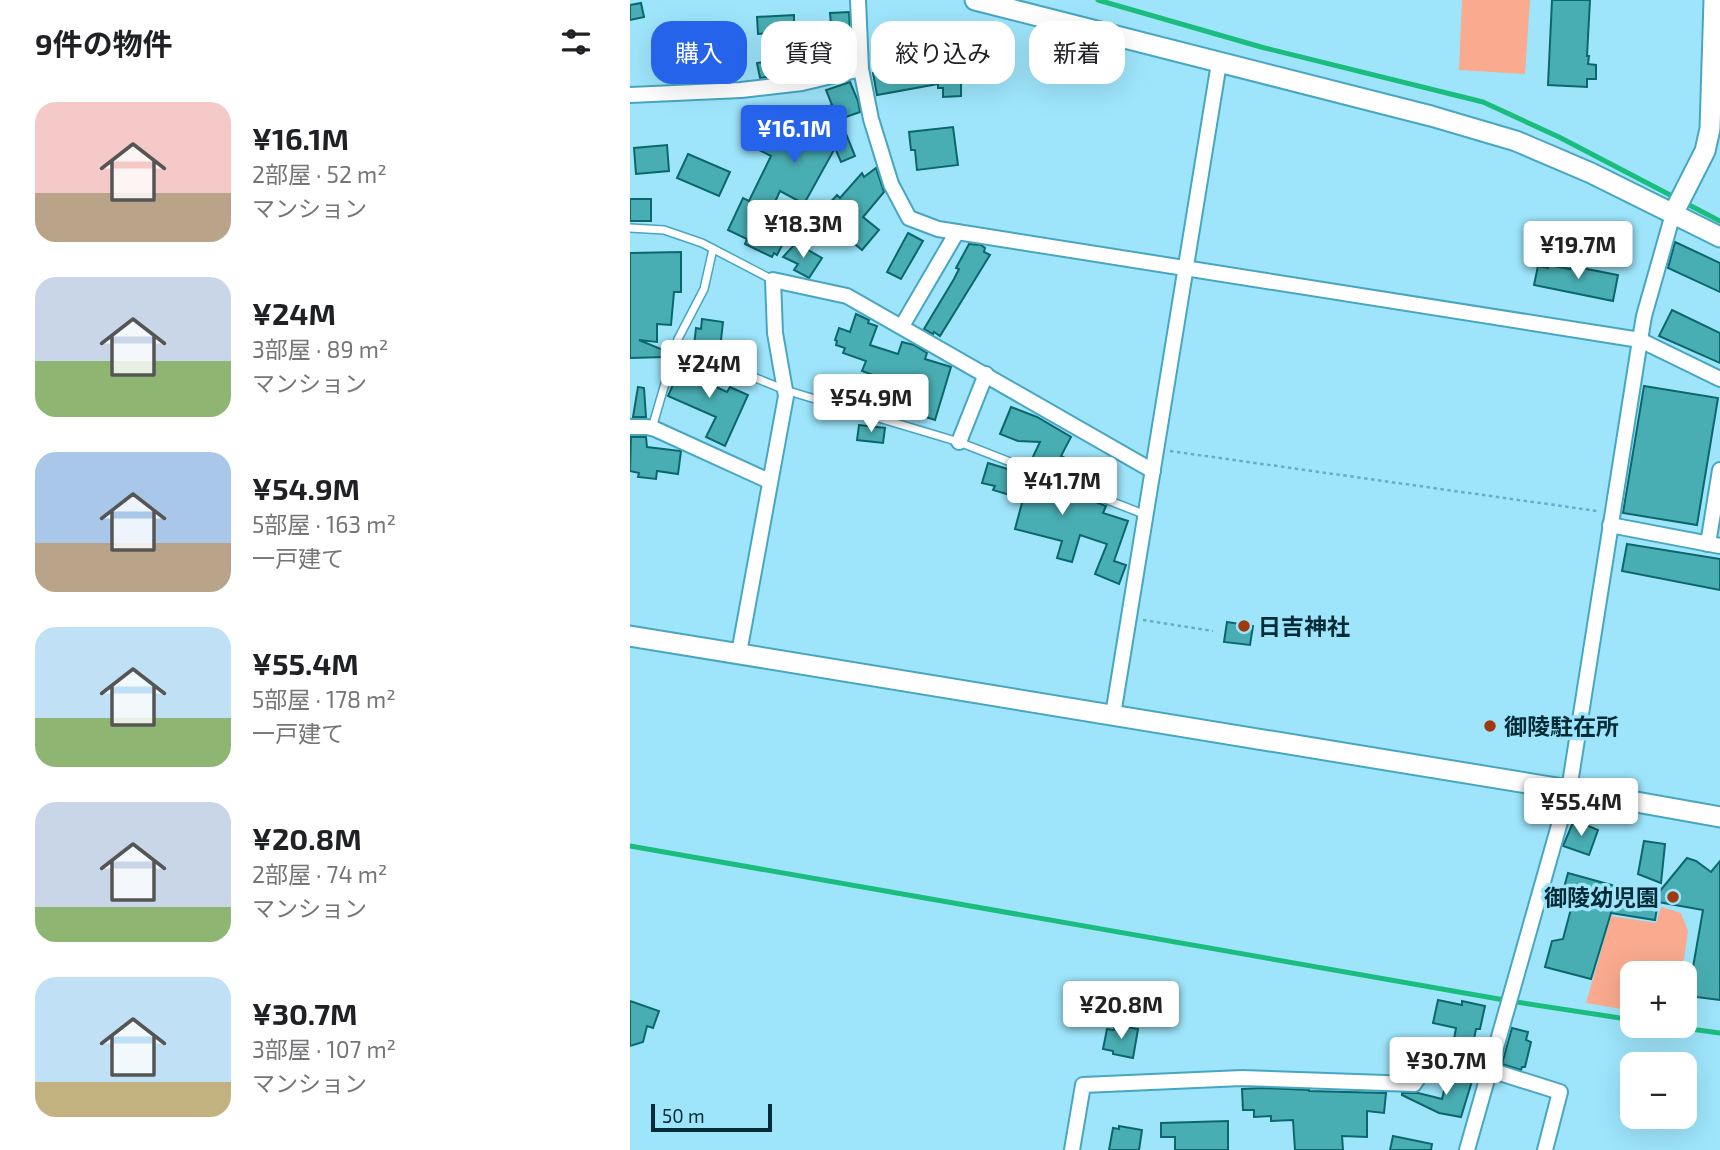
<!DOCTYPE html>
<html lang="ja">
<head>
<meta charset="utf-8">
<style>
  :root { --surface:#fff; --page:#f6f6f6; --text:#202124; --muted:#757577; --accent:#2563eb }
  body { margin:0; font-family:"Exo 2","Noto Sans JP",sans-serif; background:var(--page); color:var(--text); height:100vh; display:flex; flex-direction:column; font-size:26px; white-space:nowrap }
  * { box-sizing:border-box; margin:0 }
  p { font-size:23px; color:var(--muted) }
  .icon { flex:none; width:38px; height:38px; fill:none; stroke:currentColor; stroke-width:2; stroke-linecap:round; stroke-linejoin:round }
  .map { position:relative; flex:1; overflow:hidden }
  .details { display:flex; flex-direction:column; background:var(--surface); width:630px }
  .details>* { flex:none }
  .guide { position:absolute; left:21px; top:21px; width:665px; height:63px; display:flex; gap:14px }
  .fabs { position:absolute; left:990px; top:961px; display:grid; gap:14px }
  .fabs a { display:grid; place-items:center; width:77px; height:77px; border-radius:14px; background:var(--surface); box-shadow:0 7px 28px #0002; font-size:35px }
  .scale { position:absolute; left:21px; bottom:18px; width:121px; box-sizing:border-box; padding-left:7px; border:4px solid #012b36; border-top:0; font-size:19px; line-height:24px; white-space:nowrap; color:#012b36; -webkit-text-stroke:5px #9ee5fb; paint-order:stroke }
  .price { position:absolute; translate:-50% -60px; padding:0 16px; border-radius:7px; background:#fff; color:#222; font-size:23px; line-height:46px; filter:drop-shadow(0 2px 4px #0008) }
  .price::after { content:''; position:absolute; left:50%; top:42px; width:21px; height:16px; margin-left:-10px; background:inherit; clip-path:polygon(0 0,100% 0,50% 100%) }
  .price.selected { background:var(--accent); color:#fff }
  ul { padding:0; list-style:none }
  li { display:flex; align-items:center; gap:21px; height:175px; padding:0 35px }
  li span { display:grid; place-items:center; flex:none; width:196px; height:140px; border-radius:21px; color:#555 }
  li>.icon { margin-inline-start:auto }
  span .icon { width:84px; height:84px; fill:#fffc; stroke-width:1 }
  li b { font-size:30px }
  h2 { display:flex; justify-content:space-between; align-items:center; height:84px; padding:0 35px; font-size:30px }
  .tag { padding:0 24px; border-radius:21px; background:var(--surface); box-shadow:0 7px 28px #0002; font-size:24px; line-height:63px }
  .tag.selected { background:var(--accent); color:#fff }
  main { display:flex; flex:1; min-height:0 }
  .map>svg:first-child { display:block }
</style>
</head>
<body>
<main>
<section class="details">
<h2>9件の物件<svg class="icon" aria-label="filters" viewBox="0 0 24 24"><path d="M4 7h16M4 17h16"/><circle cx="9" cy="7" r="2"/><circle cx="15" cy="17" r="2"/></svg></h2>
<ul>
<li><span style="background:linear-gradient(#f6c9c9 65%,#b9a48a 0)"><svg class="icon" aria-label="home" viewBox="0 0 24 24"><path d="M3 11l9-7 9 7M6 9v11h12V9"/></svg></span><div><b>¥16.1M</b><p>2部屋 · 52 m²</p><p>マンション</p></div></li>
<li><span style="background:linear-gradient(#c9d6e8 60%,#8fb573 0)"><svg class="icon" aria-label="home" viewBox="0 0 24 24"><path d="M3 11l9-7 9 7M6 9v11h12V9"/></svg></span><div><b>¥24M</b><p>3部屋 · 89 m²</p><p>マンション</p></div></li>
<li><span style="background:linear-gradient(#a9c7e8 65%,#b9a48a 0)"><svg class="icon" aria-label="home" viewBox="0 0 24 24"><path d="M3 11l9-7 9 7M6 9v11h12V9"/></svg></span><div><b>¥54.9M</b><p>5部屋 · 163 m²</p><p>一戸建て</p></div></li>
<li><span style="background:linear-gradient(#bfe0f5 65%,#8fb573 0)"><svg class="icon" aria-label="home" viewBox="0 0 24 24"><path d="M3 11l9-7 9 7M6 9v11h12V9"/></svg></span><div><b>¥55.4M</b><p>5部屋 · 178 m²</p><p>一戸建て</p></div></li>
<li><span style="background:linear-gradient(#c9d6e8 75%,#8fb573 0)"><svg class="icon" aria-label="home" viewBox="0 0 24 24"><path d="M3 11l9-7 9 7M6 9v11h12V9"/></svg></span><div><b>¥20.8M</b><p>2部屋 · 74 m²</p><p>マンション</p></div></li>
<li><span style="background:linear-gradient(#bfe0f5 75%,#c2b280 0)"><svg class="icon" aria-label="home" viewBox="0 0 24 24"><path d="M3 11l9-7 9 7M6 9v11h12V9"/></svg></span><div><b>¥30.7M</b><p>3部屋 · 107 m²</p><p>マンション</p></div></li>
</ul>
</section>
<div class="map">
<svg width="1090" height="1150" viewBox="0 0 1090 1150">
  <rect width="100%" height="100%" fill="#9ee5fb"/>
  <g fill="#f9aa8f">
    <path d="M 832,0 L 900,0 L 895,74 L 829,70 Z"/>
    <path d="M 1031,907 L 1051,913 L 1058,931 L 1052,973 L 1003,973 L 1003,1011 L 956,1003 L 981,916 L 1026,923 Z"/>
  </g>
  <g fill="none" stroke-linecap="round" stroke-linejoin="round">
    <g stroke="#1abd7d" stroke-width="5">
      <path d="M 468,0 L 631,47 L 853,102 L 929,137 L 1090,221"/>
      <path d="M 0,846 L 880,1001 L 1003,1020"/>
      <path d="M 1039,1026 L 1090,1033"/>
    </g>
  </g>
  <g fill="#49aeb3" stroke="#0b676b" stroke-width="2">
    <path d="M 922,0 L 960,0 L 957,56 L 959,56 L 958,64 L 966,65 L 966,79 L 957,79 L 957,87 L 918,85 Z"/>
    <path d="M 11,3 L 14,17 L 0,20 L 0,5 Z"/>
    <path d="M 219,12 L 221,55 L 210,56 L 213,63 L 197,66 L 197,64 L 150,66 L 152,75 L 130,78 L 127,63 L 148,60 L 141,33 L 128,34 L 127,17 L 164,15 L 164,26 L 201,25 L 200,13 Z"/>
    <path d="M 86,41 L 86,46 L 103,46 L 103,49 L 111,48 L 112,74 L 57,77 L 56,61 L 64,60 L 63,42 Z"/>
    <path d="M 331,62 L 331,96 L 313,97 L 313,88 L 308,88 L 308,84 L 247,95 L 243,73 L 298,63 Z"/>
    <path d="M 220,82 L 228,101 L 230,112 L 210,119 L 225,156 L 211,162 L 205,148 L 174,204 L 150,191 L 138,217 L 161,228 L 147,255 L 144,253 L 142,257 L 115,244 L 117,239 L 98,230 L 113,198 L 119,201 L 141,156 L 129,150 L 133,142 L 127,139 L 142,108 L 166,119 L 202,105 L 196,90 Z"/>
    <path d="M 323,127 L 328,165 L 287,170 L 285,150 L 281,150 L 279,132 Z"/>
    <path d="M 37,145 L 39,171 L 6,174 L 4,148 Z"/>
    <path d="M 58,154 L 100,172 L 89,196 L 47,178 Z"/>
    <path d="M 246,168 L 254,192 L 233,217 L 249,230 L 232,250 L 221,241 L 225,235 L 200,214 L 204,210 L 198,205 L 207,195 L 210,198 L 232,173 L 234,177 Z"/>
    <rect x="0" y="199" width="21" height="22"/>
    <path d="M 278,233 L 293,241 L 271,279 L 257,272 Z"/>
    <path d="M 1045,242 L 1090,263 L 1090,292 L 1038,268 Z"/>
    <path d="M 166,243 L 192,258 L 179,278 L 164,270 L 168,264 L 153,257 Z"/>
    <path d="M 339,244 L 351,245 L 355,248 L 354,252 L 360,255 L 310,336 L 304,332 L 303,334 L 294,329 L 324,279 L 329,269 L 326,268 Z"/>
    <path d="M 51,252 L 51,292 L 44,292 L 41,325 L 27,324 L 27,342 L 9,340 L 38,352 L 36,357 L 0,358 L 0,253 Z"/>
    <path d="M 919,265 L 940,269 L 941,266 L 988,275 L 983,301 L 904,285 L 908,266 L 918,268 Z"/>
    <path d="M 1042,310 L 1090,333 L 1090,363 L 1029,336 Z"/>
    <path d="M 226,314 L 239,320 L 238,323 L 247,326 L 240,345 L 268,354 L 272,342 L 284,345 L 297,353 L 295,359 L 321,367 L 305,420 L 287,414 L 293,397 L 263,387 L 264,383 L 232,371 L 236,361 L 213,353 L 215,348 L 206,345 L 207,341 L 205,340 L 209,328 L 220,332 Z"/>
    <path d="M 72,319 L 93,322 L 90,349 L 64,346 L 66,328 L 71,329 Z"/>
    <path d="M 54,360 L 78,370 L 73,381 L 97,392 L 100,387 L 118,395 L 95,446 L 76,437 L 86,417 L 38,396 Z"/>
    <path d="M 193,380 L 220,387 L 217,400 L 190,393 Z"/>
    <path d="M 1014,386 L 1088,398 L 1067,525 L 993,513 Z"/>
    <path d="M 8,387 L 14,388 L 16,417 L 3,417 Z"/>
    <path d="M 381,407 L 407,417 L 441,437 L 431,456 L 459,471 L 463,460 L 484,469 L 476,493 L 400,463 L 410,442 L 388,441 L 370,434 Z"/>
    <path d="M 229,425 L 255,428 L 253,443 L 227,440 Z"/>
    <path d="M 1,437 L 16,437 L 17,447 L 51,451 L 48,474 L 27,471 L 26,479 L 8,477 L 9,473 L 0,471 Z"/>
    <path d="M 358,463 L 394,474 L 476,506 L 473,513 L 498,521 L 484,561 L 496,565 L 489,584 L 465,574 L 477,544 L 450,535 L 442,562 L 427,558 L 432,541 L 385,529 L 393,499 L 363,490 L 365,486 L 352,483 Z"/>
    <path d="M 997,544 L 1090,559 L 1090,590 L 992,571 Z"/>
    <path d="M 597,622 L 623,626 L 620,645 L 594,642 Z"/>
    <path d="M 944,820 L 968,830 L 959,855 L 933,846 Z"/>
    <path d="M 1014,841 L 1035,844 L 1031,883 L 1008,874 Z"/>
    <path d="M 1057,858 L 1066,861 L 1081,872 L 1090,861 L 1090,1000 L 1058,996 L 1073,910 L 1028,902 L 1025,920 L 981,913 L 961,979 L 915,967 L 922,941 L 933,939 L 942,905 L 930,902 L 938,873 L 1025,897 Z"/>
    <path d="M 808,1000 L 832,1005 L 832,1001 L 855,1006 L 850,1029 L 846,1029 L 841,1054 L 822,1050 L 826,1028 L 803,1023 Z"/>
    <path d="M 0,1001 L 29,1011 L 23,1028 L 17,1026 L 13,1042 L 0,1046 Z"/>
    <path d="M 485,1025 L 508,1029 L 503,1058 L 483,1054 L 483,1051 L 473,1049 L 477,1029 L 484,1030 Z"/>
    <path d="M 882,1028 L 898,1032 L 896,1040 L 901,1042 L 895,1067 L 892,1067 L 891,1070 L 872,1064 Z"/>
    <path d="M 818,1075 L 842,1081 L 831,1117 L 809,1113 L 772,1095 L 772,1093 L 788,1093 L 812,1099 Z"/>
    <path d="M 633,1088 L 679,1090 L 679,1091 L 756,1093 L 754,1113 L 737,1111 L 737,1137 L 712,1136 L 713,1150 L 665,1150 L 663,1120 L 641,1121 L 641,1116 L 624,1117 L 624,1110 L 613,1110 L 612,1089 Z"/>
    <path d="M 598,1121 L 598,1150 L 545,1150 L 545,1137 L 531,1137 L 531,1123 Z"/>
    <path d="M 489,1126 L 512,1130 L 509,1150 L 479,1150 L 483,1128 L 489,1129 Z"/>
    <path d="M 763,1136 L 802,1144 L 801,1150 L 760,1150 Z"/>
  </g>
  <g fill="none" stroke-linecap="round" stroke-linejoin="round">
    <defs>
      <g id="lane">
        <path d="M 0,228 L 34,230 L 72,243 L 143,280"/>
        <path d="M 45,350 L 87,362 L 155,390 L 329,442 L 516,515"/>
        <path d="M 22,428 L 48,339 L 74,289 L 83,249"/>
      </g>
      <g id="street">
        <path d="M 228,0 L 231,69 L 241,119 L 261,184 L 279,218 L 308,229 L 327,232 L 1010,340 L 1090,379"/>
        <path d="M 0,95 L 111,90 L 172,83 L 231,69"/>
        <path d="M 272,326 L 327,232"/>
        <path d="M 0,427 L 17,427 L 25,429 L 139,481"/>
        <path d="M 329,442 L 356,374"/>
        <path d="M 980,525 L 1090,546"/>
        <path d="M 1078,544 L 1090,470"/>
        <path d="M 109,653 L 156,396 L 145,333 L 143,280 L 217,296 L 523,471"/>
        <path d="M 483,715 L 589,63"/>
        <path d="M 442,1150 L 453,1085 L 612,1078 L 784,1084 L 798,1063 L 860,1070 L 930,1092 L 915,1150"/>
        <path d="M 837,1150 L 939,790 L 1010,340 L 1014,316 L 1043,214"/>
      </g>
      <g id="secondary">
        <path d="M 345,0 L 801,116 L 886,141 L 961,173 L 1090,237"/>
        <path d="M 1043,214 L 1075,151 L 1080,129 L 1084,0"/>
        <path d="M 0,636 L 939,790 L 1090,817"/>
      </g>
    </defs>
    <use href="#lane" stroke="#48a6c1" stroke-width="10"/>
    <use href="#street" stroke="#48a6c1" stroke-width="18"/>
    <use href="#secondary" stroke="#48a6c1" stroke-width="23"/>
    <g stroke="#6dabbd" stroke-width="2.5" stroke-dasharray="3.5 3.5" stroke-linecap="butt">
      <path d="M 540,451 L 967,511"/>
      <path d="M 513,620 L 583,631"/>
    </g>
    <use href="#lane" stroke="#fff" stroke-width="7"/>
    <use href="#street" stroke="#fff" stroke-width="14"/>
    <use href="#secondary" stroke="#fff" stroke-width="19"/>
  </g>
  <g fill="#9f390f" stroke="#9ee5fb" stroke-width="2.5">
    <circle cx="614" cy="626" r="7"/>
    <circle cx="860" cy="726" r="7"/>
    <circle cx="1043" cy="897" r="7"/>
  </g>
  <g text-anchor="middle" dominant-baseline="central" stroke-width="7" stroke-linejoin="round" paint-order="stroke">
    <g font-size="23" font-weight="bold" fill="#012b36" stroke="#9ee5fb" text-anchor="start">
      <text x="628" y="626">日吉神社</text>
      <text x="874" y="726">御陵駐在所</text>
      <text x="1029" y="897" text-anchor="end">御陵幼児園</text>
    </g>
  </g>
</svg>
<div class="fabs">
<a>+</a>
<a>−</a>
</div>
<div class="scale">50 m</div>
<b class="price selected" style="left:164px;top:165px">¥16.1M</b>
<b class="price" style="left:173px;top:260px">¥18.3M</b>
<b class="price" style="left:948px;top:281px">¥19.7M</b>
<b class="price" style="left:79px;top:400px">¥24M</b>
<b class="price" style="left:241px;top:434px">¥54.9M</b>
<b class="price" style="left:432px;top:517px">¥41.7M</b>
<b class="price" style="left:951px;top:838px">¥55.4M</b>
<b class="price" style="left:491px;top:1041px">¥20.8M</b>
<b class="price" style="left:816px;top:1097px">¥30.7M</b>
<div class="guide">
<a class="tag selected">購入</a>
<a class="tag">賃貸</a>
<a class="tag">絞り込み</a>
<a class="tag">新着</a>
</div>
</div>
</main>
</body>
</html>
